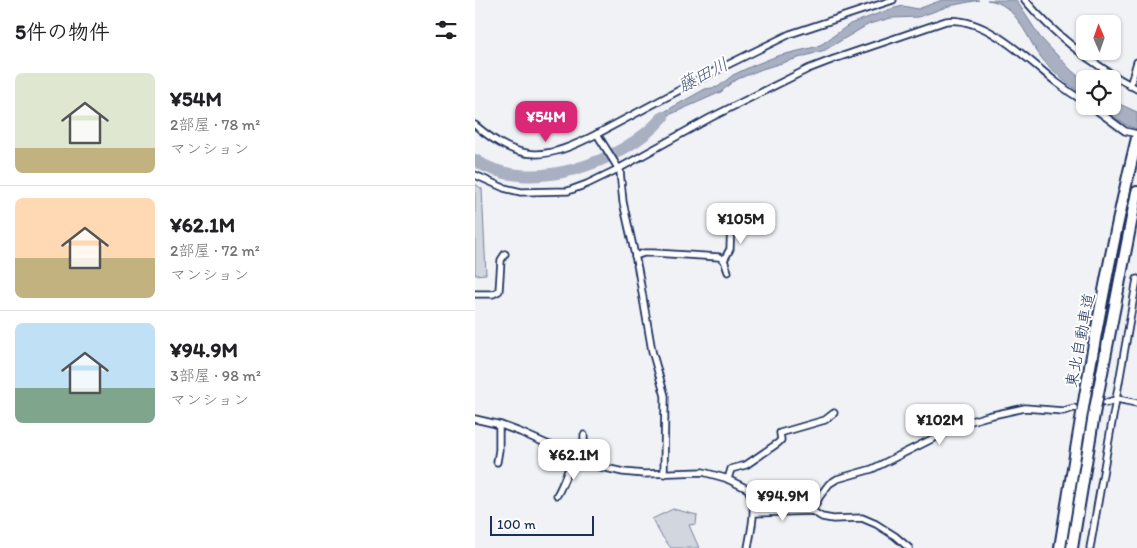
<!DOCTYPE html>
<html lang="ja">
<head>
<meta charset="utf-8">
<style>
  :root { --surface:#fff; --page:#f2f2f2; --text:#202124; --muted:#757577; --line:#e0e0e0; --accent:#db2777 }
  body { margin:0; font-family:Itim,"Klee One",sans-serif; background:var(--page); color:var(--text); height:100vh; display:flex; flex-direction:column; font-size:19px; white-space:nowrap }
  * { box-sizing:border-box; margin:0 }
  p { font-size:16px; color:var(--muted) }
  .icon { flex:none; width:28px; height:28px; fill:none; stroke:currentColor; stroke-width:2; stroke-linecap:round; stroke-linejoin:round }
  .map { position:relative; flex:1; overflow:hidden }
  .side { display:flex; flex-direction:column; background:var(--surface); width:475px }
  .side>* { flex:none }
  .needle { width:32px; rotate:358deg }
  .controls { position:absolute; left:601px; top:15px; display:grid; gap:10px }
  .controls a { display:grid; place-items:center; width:45px; height:45px; border-radius:8px; background:var(--surface); box-shadow:0 1px 4px #0004; font-size:25px }
  .scale { position:absolute; left:15px; bottom:12px; width:104px; box-sizing:border-box; padding-left:5px; border:2px solid #1b2f5e; border-top:0; font-size:14px; line-height:18px; white-space:nowrap; color:#1b2f5e; -webkit-text-stroke:4px #fff; paint-order:stroke }
  .price { position:absolute; translate:-50% -42px; padding:0 11px; border-radius:10px; background:#fff; color:#222; font-size:16px; line-height:32px; filter:drop-shadow(0 1px 2px #0008) }
  .price::after { content:''; position:absolute; left:50%; top:30px; width:15px; height:11px; margin-left:-8px; background:inherit; clip-path:polygon(0 0,100% 0,50% 100%) }
  .price.on { background:var(--accent); color:#fff }
  ul { padding:0; list-style:none }
  li { display:flex; align-items:center; gap:15px; height:125px; padding:0 15px }
  li+li { border-top:1px solid var(--line) }
  li span { display:grid; place-items:center; flex:none; width:140px; height:100px; border-radius:8px; color:#555 }
  li>.icon { margin-inline-start:auto }
  span .icon { width:60px; height:60px; fill:#fffc; stroke-width:1 }
  li b { font-size:21px }
  h2 { display:flex; justify-content:space-between; align-items:center; height:60px; padding:0 15px; font-size:21px }
  main { display:flex; flex:1; min-height:0 }
  .map>svg:first-child { display:block }
</style>
</head>
<body>
<main>
<section class="side">
<h2>5件の物件<svg class="icon" aria-label="filters" viewBox="0 0 24 24"><path d="M4 7h16M4 17h16"/><circle cx="9" cy="7" r="2"/><circle cx="15" cy="17" r="2"/></svg></h2>
<ul>
<li><span style="background:linear-gradient(#dfe7d0 75%,#c2b280 0)"><svg class="icon" aria-label="home" viewBox="0 0 24 24"><path d="M3 11l9-7 9 7M6 9v11h12V9"/></svg></span><div><b>¥54M</b><p>2部屋 · 78 m²</p><p>マンション</p></div></li>
<li><span style="background:linear-gradient(#ffd9b3 60%,#c2b280 0)"><svg class="icon" aria-label="home" viewBox="0 0 24 24"><path d="M3 11l9-7 9 7M6 9v11h12V9"/></svg></span><div><b>¥62.1M</b><p>2部屋 · 72 m²</p><p>マンション</p></div></li>
<li><span style="background:linear-gradient(#bfe0f5 65%,#7fa58c 0)"><svg class="icon" aria-label="home" viewBox="0 0 24 24"><path d="M3 11l9-7 9 7M6 9v11h12V9"/></svg></span><div><b>¥94.9M</b><p>3部屋 · 98 m²</p><p>マンション</p></div></li>
</ul>
</section>
<div class="map">
<svg width="662" height="548" viewBox="0 0 662 548">
  <rect width="100%" height="100%" fill="#f1f2f5"/>
  <filter id="ink" filterUnits="userSpaceOnUse"><feTurbulence type="fractalNoise" baseFrequency=".02" numOctaves="2"/><feDisplacementMap in="SourceGraphic" scale="10" xChannelSelector="R" yChannelSelector="G"/><feConvolveMatrix kernelMatrix="1 2 1 2 8 2 1 2 1" color-interpolation-filters="sRGB"/></filter>
  <g filter="url(#ink)">
    <g fill="#d2d6df" stroke="#76829e">
      <path d="M 0,184 L 7,189 L 11,274 L 0,275 Z"/>
      <path d="M 198,509 L 222,515 L 221,524 L 214,525 L 224,548 L 196,548 L 186,535 L 177,519 Z"/>
    </g>
    <g fill="#a8b0c2" stroke="#707c9a">
      <path d="M 467,0 L 504,0 L 474,6 L 444,17 L 416,18 L 394,24 L 350,50 L 287,69 L 265,78 L 257,82 L 246,92 L 194,115 L 184,128 L 177,130 L 181,120 L 189,112 L 230,89 L 243,87 L 258,75 L 277,66 L 302,56 L 340,47 L 347,44 L 375,24 L 416,9 L 428,6 L 443,9 Z"/>
      <path d="M 512,0 L 541,0 L 565,37 L 596,70 L 610,82 L 610,97 C 596,86 581,75 569,61 C 551,40 543,3 512,0 Z"/>
      <path d="M 638,101 L 662,112 L 662,129 L 653,126 L 622,106 L 638,106 Z"/>
    </g>
    <g fill="none" stroke-linecap="round" stroke-linejoin="round">
      <path stroke="#a8b0c2" stroke-width="12" d="M 0,160 C 53,197 149,162 188,117"/>
      <defs>
        <g id="street">
          <path d="M 550,0 C 581,37 620,66 662,89"/>
          <path d="M 655,86 L 662,62"/>
          <path d="M 616,106 L 650,131 L 662,134"/>
          <path d="M 0,125 C 46,164 71,160 122,134 L 145,171 L 148,202 L 163,269 L 177,351 L 190,396 L 189,474"/>
          <path d="M 122,134 L 246,68 L 315,34 L 418,0"/>
          <path d="M 0,175 L 29,188 L 46,192 L 93,191 L 112,184 L 143,169 L 235,118 L 333,69 L 359,59 L 471,21 C 510,16 552,59 581,82 C 590,89 600,96 610,102"/>
          <path d="M 160,256 L 169,253 L 179,253 L 244,257 L 249,260 L 253,272"/>
          <path d="M 249,260 L 255,249 L 256,222"/>
          <path d="M 0,294 L 18,294 L 24,291 L 26,260 L 30,254"/>
          <path d="M 631,403 L 642,399 L 662,403"/>
          <path d="M 0,419 L 26,425 L 45,432 L 122,466 L 148,472 L 169,474 L 228,472 L 250,478 L 273,489 C 283,507 276,529 273,548"/>
          <path d="M 109,435 L 109,461"/>
          <path d="M 22,462 L 24,450 L 24,425"/>
          <path d="M 253,479 L 256,469 L 271,465 L 303,443 L 306,440 L 305,433 L 350,420 L 359,413"/>
          <path d="M 82,495 C 89,483 93,469 99,456"/>
          <path d="M 337,511 L 345,496 L 354,484 L 362,479 L 397,469 L 489,423 L 513,416 L 550,408 L 588,411 L 599,408"/>
          <path d="M 279,513 L 337,511 L 347,517 L 358,519 L 387,518 L 401,524 L 420,536 L 434,548"/>
          <path d="M 615,548 L 662,279"/>
        </g>
        <g id="highway">
          <path d="M 585,548 C 607,411 629,273 662,138"/>
          <path d="M 597,548 L 619,414 L 662,192"/>
        </g>
      </defs>
      <use href="#street" stroke="#1b2f5e" stroke-width="9"/>
      <use href="#highway" stroke="#1b2f5e" stroke-width="14"/>
      <use href="#street" stroke="#fff" stroke-width="5.5"/>
      <use href="#highway" stroke="#fff" stroke-width="10"/>
    </g>
  </g>
  <g text-anchor="middle" dominant-baseline="central" stroke-width="4" stroke-linejoin="round" paint-order="stroke">
    <g font-size="16" fill="#1b2f5e" stroke="#fff">
      <text transform="translate(605 340) rotate(-79)">東北自動車道</text>
    </g>
    <g font-size="18" font-style="italic" fill="#4c5c81" stroke="#fff">
      <text transform="translate(228 75) rotate(-27)">藤田川</text>
    </g>
  </g>
</svg>
<div class="controls">
<a><svg class="needle" viewBox="-14 -14 28 28"><path d="M0-13l5 13h-10z" fill="#e53935"/><path d="M0 13l5-13h-10z" fill="#757577"/></svg></a>
<a><svg class="icon" aria-label="locate" viewBox="0 0 24 24"><circle cx="12" cy="12" r="6"/><path d="M12 2v4M12 18v4M2 12h4M18 12h4"/></svg></a>
</div>
<div class="scale">100 m</div>
<b class="price on" style="left:71px;top:143px">¥54M</b>
<b class="price" style="left:266px;top:245px">¥105M</b>
<b class="price" style="left:465px;top:446px">¥102M</b>
<b class="price" style="left:99px;top:481px">¥62.1M</b>
<b class="price" style="left:308px;top:522px">¥94.9M</b>
</div>
</main>
</body>
</html>
